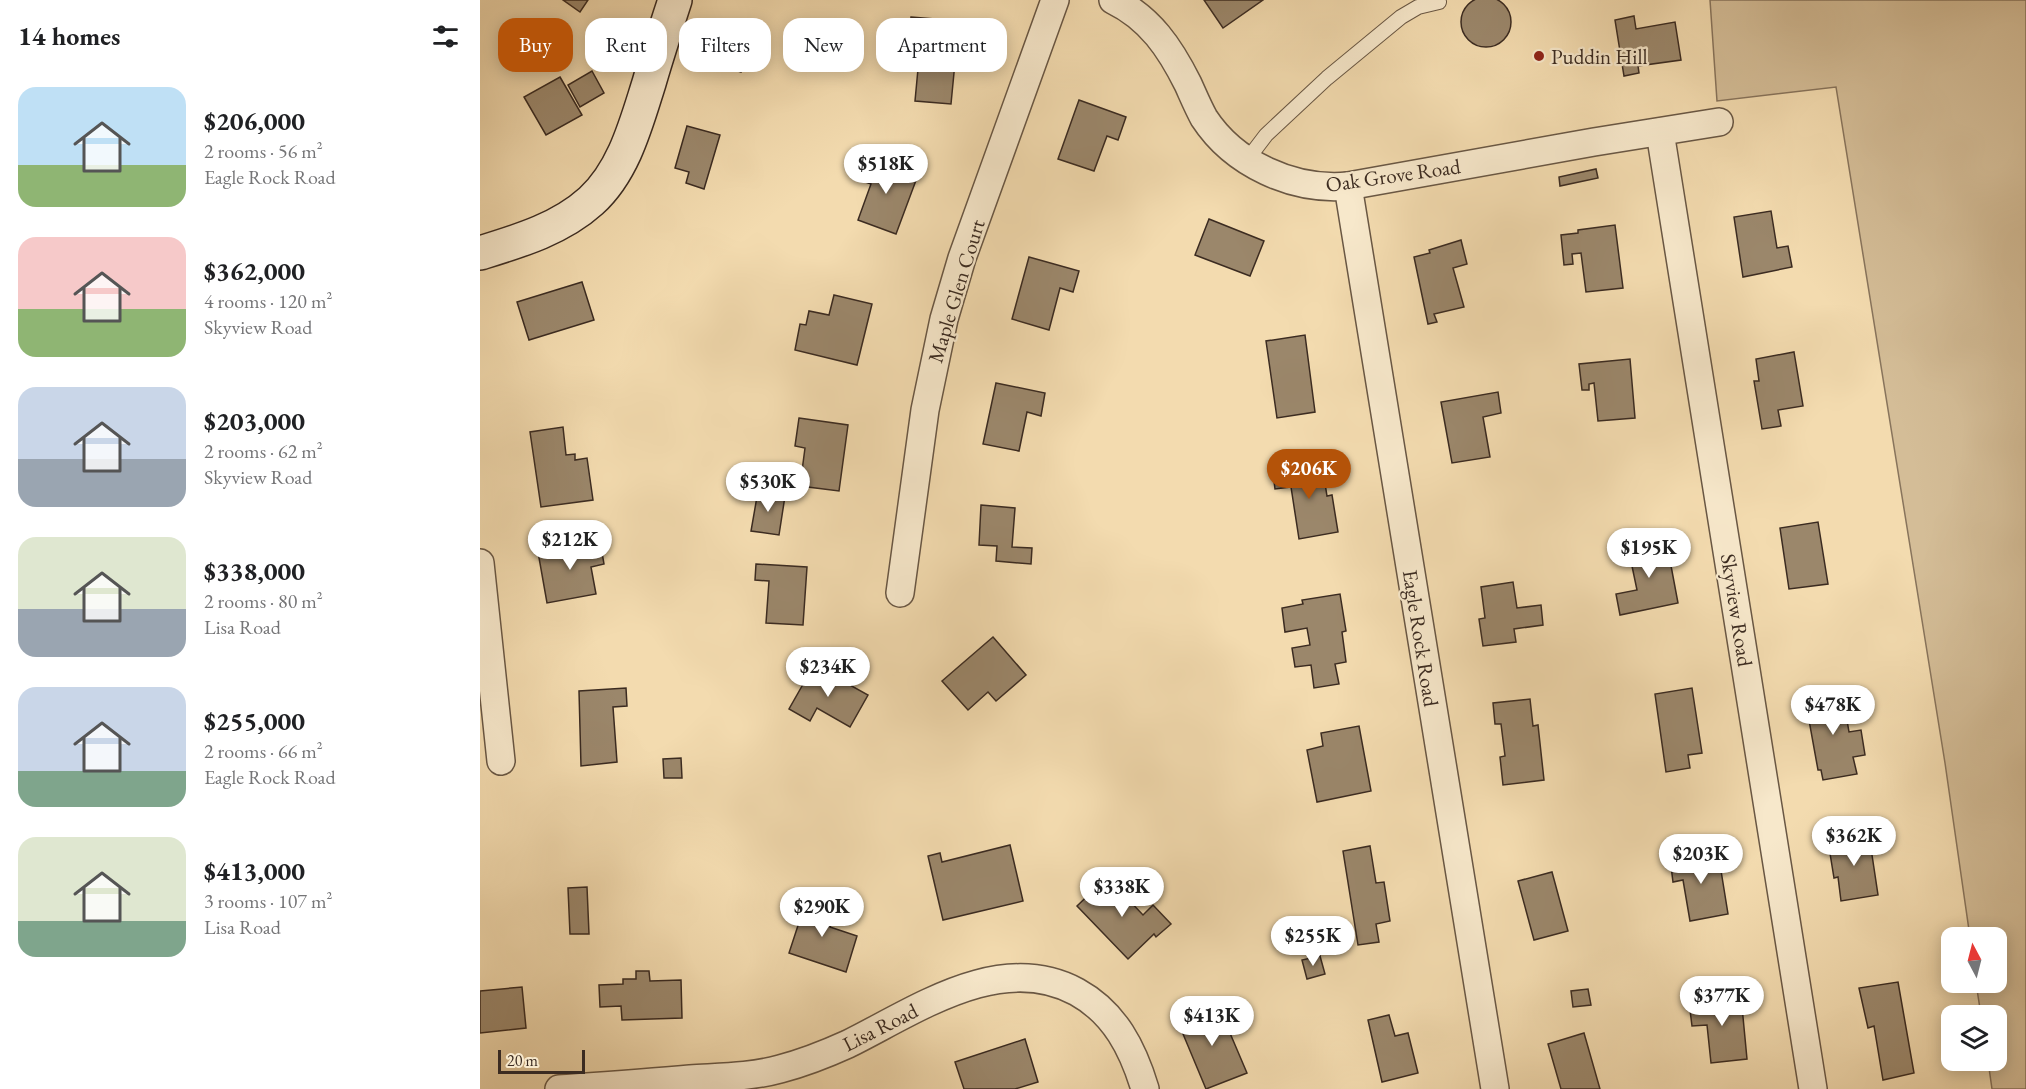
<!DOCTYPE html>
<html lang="en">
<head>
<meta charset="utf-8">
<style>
  :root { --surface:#fff; --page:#f2f2f2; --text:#202124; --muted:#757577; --accent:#b45309 }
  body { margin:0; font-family:"EB Garamond",serif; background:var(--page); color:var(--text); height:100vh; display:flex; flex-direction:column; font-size:22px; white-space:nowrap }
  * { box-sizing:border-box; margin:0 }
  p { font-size:20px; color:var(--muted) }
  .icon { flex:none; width:33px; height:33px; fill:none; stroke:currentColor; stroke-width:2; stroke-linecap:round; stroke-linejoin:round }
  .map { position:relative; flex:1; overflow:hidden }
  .sheet { display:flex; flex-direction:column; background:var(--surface); width:480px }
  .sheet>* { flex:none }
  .banner { position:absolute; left:18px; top:18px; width:570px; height:54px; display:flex; gap:12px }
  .needle { width:39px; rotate:353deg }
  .controls { position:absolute; left:1461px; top:927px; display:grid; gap:12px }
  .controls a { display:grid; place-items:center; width:66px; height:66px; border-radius:12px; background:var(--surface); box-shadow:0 3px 15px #0003; font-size:30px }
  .scale { position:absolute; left:18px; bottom:15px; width:87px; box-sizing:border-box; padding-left:6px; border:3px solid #3b2b21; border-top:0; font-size:16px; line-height:21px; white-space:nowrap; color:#3b2b21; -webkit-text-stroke:4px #f7e8cb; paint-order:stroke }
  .price { position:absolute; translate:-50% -51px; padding:0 14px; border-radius:21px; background:#fff; color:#222; font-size:20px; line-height:39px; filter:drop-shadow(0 2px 3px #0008) }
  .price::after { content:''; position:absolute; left:50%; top:36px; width:18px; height:14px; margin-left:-9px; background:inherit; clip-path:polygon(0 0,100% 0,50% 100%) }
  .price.current { background:var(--accent); color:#fff }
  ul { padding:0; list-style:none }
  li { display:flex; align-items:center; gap:18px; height:150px; padding:0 18px }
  li span { display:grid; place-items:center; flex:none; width:168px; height:120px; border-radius:18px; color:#555 }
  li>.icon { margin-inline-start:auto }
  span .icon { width:72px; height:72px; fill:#fffc; stroke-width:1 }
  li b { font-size:26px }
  h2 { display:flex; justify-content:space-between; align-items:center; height:72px; padding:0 18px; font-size:26px }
  .pill { padding:0 21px; border-radius:18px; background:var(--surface); box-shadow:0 3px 15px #0003; font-size:21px; line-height:54px }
  .pill.current { background:var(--accent); color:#fff }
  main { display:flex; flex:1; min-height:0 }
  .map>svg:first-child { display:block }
</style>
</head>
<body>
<main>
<section class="sheet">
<h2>14 homes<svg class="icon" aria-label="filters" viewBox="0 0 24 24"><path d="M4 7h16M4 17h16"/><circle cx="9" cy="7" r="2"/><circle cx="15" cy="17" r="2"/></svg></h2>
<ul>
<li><span style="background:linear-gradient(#bfe0f5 65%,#8fb573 0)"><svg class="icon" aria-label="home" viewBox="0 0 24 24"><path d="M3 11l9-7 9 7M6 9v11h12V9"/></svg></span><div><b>$206,000</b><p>2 rooms · 56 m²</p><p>Eagle Rock Road</p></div></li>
<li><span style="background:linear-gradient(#f6c9c9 60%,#8fb573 0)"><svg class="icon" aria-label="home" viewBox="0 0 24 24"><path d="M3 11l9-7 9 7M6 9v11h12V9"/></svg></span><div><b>$362,000</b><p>4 rooms · 120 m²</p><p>Skyview Road</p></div></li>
<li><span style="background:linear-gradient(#c9d6e8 60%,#9aa5b1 0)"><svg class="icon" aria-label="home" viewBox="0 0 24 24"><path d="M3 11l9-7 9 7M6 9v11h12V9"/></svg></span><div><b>$203,000</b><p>2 rooms · 62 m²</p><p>Skyview Road</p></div></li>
<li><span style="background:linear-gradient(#dfe7d0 60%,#9aa5b1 0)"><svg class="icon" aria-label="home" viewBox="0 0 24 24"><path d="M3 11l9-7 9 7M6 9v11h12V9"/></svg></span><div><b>$338,000</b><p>2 rooms · 80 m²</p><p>Lisa Road</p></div></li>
<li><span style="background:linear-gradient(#c9d6e8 70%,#7fa58c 0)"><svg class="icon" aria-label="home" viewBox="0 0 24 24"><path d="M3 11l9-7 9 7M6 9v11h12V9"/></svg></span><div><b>$255,000</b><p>2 rooms · 66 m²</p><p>Eagle Rock Road</p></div></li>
<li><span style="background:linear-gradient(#dfe7d0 70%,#7fa58c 0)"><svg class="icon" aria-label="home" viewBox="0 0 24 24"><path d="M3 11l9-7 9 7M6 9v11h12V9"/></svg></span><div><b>$413,000</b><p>3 rooms · 107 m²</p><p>Lisa Road</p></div></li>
</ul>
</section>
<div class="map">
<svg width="1546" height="1089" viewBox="0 0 1546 1089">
  <rect width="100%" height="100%" fill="#f3dbaf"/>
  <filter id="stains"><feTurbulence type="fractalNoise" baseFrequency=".00333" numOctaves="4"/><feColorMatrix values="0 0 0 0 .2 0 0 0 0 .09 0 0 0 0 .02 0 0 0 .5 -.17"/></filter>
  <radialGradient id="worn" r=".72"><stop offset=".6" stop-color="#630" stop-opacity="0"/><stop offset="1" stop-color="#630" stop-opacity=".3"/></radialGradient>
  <path fill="#d4bd97" stroke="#88745c" stroke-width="1.5" d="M 1230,0 L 1546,0 L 1546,1089 L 1512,1089 L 1508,1061 L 1516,1060 L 1516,1016 L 1501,1015 L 1496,983 L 1516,982 L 1516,938 L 1490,937 L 1465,763 L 1356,87 L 1237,101 Z"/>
  <g fill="#9b876b" stroke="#3b2b21" stroke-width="1.5">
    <circle cx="1006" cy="22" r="25"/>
    <path d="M 83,0 L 108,0 L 100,12 Z"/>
    <path d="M 724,0 L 783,0 L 743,28 Z"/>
    <path d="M 1154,16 L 1156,29 L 1195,22 L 1201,60 L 1158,66 L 1159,73 L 1144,76 L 1135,20 Z"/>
    <path d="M 431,17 L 479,21 L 471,104 L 435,101 L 441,37 L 429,36 Z"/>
    <path d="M 241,20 L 274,31 L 261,72 L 227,61 Z"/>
    <path d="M 112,71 L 124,93 L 100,107 L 88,85 Z"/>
    <path d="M 80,77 L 102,115 L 66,135 L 44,97 Z"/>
    <path d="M 599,100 L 646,117 L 638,140 L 627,136 L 614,171 L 578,159 Z"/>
    <path d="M 207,126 L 240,135 L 224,189 L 206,183 L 209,172 L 195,168 Z"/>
    <path d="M 388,157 L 438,175 L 416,234 L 378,220 L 391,184 L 380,180 Z"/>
    <path d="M 1116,169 L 1118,178 L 1080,186 L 1079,177 Z"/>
    <path d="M 1291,211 L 1297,248 L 1308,246 L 1312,267 L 1263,277 L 1254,217 Z"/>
    <path d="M 729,219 L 784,241 L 770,276 L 715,255 Z"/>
    <path d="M 1135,225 L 1143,288 L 1106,292 L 1101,253 L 1092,254 L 1093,264 L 1084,265 L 1081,235 L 1098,233 L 1098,230 Z"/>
    <path d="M 981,240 L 987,264 L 973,268 L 984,307 L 954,314 L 957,322 L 948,324 L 934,257 L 950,253 L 949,250 Z"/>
    <path d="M 549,257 L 599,271 L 593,292 L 580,288 L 569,330 L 532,319 Z"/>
    <path d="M 102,282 L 114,320 L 49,340 L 37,302 Z"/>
    <path d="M 354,295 L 392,304 L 377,365 L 315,350 L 320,324 L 326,325 L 329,311 L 349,315 Z"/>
    <path d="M 825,335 L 835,412 L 797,418 L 786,341 Z"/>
    <path d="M 1314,352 L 1323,406 L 1298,410 L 1301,426 L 1282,429 L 1274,381 L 1279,381 L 1276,359 Z"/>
    <path d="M 1150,359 L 1155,418 L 1118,421 L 1114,383 L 1109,384 L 1109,390 L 1102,390 L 1099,364 Z"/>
    <path d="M 516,383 L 565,393 L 561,416 L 547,412 L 539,451 L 503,444 Z"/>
    <path d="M 1018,392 L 1021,413 L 1003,417 L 1010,457 L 972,463 L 961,402 Z"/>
    <path d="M 319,418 L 368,425 L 359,491 L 320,486 L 325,448 L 315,446 Z"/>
    <path d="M 83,427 L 86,455 L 95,454 L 95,460 L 107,458 L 113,500 L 61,507 L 50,432 Z"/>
    <path d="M 842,464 L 847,496 L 852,495 L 858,532 L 819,539 L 811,487 L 795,489 L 793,473 Z"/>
    <path d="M 278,491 L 305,496 L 299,535 L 271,531 Z"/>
    <path d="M 501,505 L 535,508 L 532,547 L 552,548 L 551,564 L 516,561 L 517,546 L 499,545 Z"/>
    <path d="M 1338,522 L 1348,584 L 1309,589 L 1300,528 Z"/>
    <path d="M 1186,539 L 1198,603 L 1140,615 L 1136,594 L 1157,590 L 1148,547 Z"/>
    <path d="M 120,541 L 124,564 L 111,567 L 116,594 L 67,603 L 58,552 Z"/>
    <path d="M 276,564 L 327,567 L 323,625 L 286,623 L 289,581 L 275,580 Z"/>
    <path d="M 1033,582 L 1037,608 L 1061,605 L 1063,625 L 1034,629 L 1036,642 L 1003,646 L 999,619 L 1005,618 L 1001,587 Z"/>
    <path d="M 860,594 L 866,631 L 862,632 L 866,662 L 855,664 L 859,684 L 834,688 L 831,665 L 815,667 L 812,648 L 830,645 L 827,628 L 805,632 L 802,608 L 823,604 L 822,600 Z"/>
    <path d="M 513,637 L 546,675 L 516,701 L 508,692 L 488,710 L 462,681 Z"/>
    <path d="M 334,665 L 388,695 L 370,727 L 337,708 L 330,721 L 309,709 Z"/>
    <path d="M 146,688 L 147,706 L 133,707 L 137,762 L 101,766 L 99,691 Z"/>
    <path d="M 1212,688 L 1222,753 L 1208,755 L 1210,768 L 1186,772 L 1175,694 Z"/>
    <path d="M 1362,692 L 1369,732 L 1381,730 L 1385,755 L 1373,757 L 1377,774 L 1343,780 L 1341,770 L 1338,770 L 1325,698 Z"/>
    <path d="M 1050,699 L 1053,726 L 1058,725 L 1064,780 L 1023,785 L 1020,757 L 1025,756 L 1021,724 L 1015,724 L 1013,703 Z"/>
    <path d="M 879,726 L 891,791 L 837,802 L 827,750 L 843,746 L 841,733 Z"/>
    <path d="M 201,758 L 202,778 L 184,778 L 183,759 Z"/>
    <path d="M 1389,835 L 1398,895 L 1361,901 L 1358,877 L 1354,878 L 1348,841 Z"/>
    <path d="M 530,845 L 543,901 L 463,920 L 448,856 L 460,853 L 462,862 Z"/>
    <path d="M 890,846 L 896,883 L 904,882 L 910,921 L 896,924 L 899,942 L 878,945 L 863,851 Z"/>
    <path d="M 1238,852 L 1248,914 L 1210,921 L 1203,880 L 1193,882 L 1190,858 Z"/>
    <path d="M 1072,872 L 1088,931 L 1054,940 L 1038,881 Z"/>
    <path d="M 627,877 L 663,915 L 673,905 L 691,924 L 676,937 L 674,934 L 648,959 L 597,906 Z"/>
    <path d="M 107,887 L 109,934 L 90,934 L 88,888 Z"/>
    <path d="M 327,898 L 356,907 L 350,927 L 377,936 L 366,972 L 309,953 Z"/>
    <path d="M 840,956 L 845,974 L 827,979 L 822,960 Z"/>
    <path d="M 156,971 L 169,971 L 170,981 L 201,980 L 202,1018 L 142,1020 L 141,1006 L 120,1007 L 119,985 L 143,984 L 143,979 L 156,979 Z"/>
    <path d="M 1418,982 L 1434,1073 L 1403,1080 L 1394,1026 L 1388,1028 L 1379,988 Z"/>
    <path d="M 42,987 L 46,1028 L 0,1033 L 0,991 Z"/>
    <path d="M 1108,989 L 1111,1005 L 1093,1007 L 1091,991 Z"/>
    <path d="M 1261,996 L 1267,1059 L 1231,1063 L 1227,1025 L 1212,1026 L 1209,1002 Z"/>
    <path d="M 738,1005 L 767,1073 L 726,1089 L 698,1022 Z"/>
    <path d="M 909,1015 L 915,1036 L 928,1033 L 938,1073 L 902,1082 L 888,1020 Z"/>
    <path d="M 1104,1033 L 1120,1089 L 1081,1089 L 1068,1044 Z"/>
    <path d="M 545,1039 L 558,1082 L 535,1089 L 484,1089 L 475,1062 Z"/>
  </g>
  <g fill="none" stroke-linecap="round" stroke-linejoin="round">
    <defs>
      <path id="lane" d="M 767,160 L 786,135 L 847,78 L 921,17 L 938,7 L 959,2"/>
      <g id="street">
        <path d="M 633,0 C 670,18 690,48 708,84 C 713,95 718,107 724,118 C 754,164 813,191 868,186 L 1114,142 L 1239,122"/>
        <path d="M 1180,132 L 1333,1089"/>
        <path d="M 868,186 L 1015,1089"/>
        <path d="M 0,563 L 21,761"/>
        <path d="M 420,593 L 445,410 L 464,319 L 482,258 L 575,0"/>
        <path d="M 79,1089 C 122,1086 166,1083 210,1079 C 240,1077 271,1077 300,1069 C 323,1063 346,1054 368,1044 C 435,1011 520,950 597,992 C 635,1013 653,1049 665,1089"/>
      </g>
      <path id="secondary" d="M 0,253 C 39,241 80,229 111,201 C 144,171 156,124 169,83 C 177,55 186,28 195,0"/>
    </defs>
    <use href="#lane" stroke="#695744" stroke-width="16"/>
    <use href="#street" stroke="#695744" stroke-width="30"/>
    <use href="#secondary" stroke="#3b2b21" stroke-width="36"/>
    <use href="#lane" stroke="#f7e8cb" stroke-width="14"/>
    <use href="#street" stroke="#f7e8cb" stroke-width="27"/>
    <use href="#secondary" stroke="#f7e8cb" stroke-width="33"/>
  </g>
  <circle fill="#8f2418" stroke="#f7e8cb" stroke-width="2" cx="1059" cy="56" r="6"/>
  <g text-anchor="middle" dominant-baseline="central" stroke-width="4.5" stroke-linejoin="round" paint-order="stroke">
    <g font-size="21" fill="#3b2b21" stroke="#f7e8cb" text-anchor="start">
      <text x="1071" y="56">Puddin Hill</text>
    </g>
    <g font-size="21" fill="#3b2b21" stroke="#f7e8cb">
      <text transform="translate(913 175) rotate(-8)">Oak Grove Road</text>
      <text transform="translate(476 291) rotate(-73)">Maple Glen Court</text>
      <text transform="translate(1257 610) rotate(81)">Skyview Road</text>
      <text transform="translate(941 638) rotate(81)">Eagle Rock Road</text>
      <text transform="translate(400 1027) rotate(-27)">Lisa Road</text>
    </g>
  </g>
  <rect width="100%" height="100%" filter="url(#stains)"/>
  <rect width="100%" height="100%" fill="url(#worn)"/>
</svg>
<div class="controls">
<a><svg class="needle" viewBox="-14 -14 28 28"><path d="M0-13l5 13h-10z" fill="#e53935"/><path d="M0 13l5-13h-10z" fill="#757577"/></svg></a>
<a><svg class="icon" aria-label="layers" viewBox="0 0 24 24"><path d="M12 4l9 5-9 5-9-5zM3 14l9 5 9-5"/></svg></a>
</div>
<div class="scale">20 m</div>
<b class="price" style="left:406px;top:195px">$518K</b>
<b class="price current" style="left:829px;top:500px">$206K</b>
<b class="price" style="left:288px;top:513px">$530K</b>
<b class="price" style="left:90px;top:571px">$212K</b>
<b class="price" style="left:1169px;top:579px">$195K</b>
<b class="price" style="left:348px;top:698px">$234K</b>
<b class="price" style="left:1353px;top:736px">$478K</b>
<b class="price" style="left:1374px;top:867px">$362K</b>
<b class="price" style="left:1221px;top:885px">$203K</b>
<b class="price" style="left:642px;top:918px">$338K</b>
<b class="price" style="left:342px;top:938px">$290K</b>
<b class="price" style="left:833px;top:967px">$255K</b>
<b class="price" style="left:1242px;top:1027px">$377K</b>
<b class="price" style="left:732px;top:1047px">$413K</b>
<div class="banner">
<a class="pill current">Buy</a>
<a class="pill">Rent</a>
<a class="pill">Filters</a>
<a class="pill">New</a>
<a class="pill">Apartment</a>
</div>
</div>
</main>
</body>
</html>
